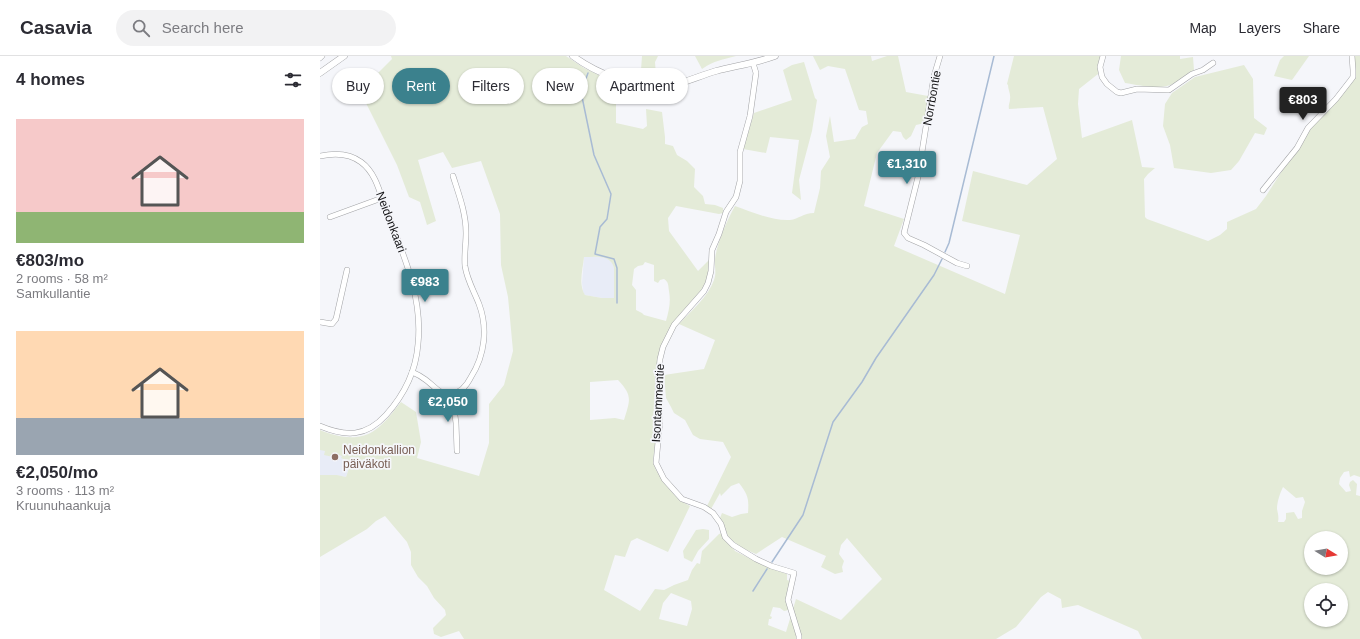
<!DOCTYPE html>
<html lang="en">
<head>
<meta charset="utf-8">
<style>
  :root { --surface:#fff; --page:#f2f2f3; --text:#2b2b33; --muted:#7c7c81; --line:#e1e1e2; --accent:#3b818d }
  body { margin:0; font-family:Helvetica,sans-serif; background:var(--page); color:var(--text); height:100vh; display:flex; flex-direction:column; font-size:15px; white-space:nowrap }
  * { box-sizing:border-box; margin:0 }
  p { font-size:13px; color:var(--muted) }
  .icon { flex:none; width:22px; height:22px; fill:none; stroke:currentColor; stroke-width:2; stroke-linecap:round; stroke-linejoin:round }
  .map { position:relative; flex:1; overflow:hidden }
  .side { display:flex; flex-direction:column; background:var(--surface); width:320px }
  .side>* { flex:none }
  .banner { position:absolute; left:12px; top:12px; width:380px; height:36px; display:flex; gap:8px }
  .needle { width:26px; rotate:101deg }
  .fabs { position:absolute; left:984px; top:475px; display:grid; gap:8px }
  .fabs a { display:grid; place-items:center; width:44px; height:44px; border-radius:50%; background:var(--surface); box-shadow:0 1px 3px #0004; font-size:20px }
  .price { position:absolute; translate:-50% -34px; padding:0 9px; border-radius:4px; background:var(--accent); color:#fff; font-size:13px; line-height:26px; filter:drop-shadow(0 1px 2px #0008) }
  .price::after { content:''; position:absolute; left:50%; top:24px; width:12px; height:9px; margin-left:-6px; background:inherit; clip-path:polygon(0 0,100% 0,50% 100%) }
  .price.active { background:#222; color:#fff }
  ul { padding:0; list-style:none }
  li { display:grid; align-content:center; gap:8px; height:212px; padding:0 16px }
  li span { display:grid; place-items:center; height:124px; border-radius:0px; color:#555 }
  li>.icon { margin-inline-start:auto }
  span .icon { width:72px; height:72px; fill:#fffc; stroke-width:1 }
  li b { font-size:17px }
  h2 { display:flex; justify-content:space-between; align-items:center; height:48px; padding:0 16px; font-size:17px }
  .pill { padding:0 14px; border-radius:18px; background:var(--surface); box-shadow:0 1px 3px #0004; font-size:14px; line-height:36px }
  .pill.active { background:var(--accent); color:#fff }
  header { display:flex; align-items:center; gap:24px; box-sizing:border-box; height:56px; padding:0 20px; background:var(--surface); border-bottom:1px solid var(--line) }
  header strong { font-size:19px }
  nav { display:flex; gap:22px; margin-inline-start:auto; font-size:14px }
  .search { width:280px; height:36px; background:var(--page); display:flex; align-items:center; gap:10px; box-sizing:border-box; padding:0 14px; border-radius:22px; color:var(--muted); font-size:15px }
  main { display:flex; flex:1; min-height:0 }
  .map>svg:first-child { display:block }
</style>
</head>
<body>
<header>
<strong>Casavia</strong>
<div class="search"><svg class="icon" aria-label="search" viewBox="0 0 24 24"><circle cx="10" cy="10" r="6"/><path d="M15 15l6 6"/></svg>Search here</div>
<nav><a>Map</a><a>Layers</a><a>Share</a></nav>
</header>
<main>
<section class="side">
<h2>4 homes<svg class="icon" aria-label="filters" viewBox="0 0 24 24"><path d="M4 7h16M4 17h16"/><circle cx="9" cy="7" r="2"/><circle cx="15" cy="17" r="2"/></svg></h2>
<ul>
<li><span style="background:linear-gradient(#f6c9c9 75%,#8fb573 0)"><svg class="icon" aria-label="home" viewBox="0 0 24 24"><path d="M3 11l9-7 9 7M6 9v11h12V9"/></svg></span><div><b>€803/mo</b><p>2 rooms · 58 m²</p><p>Samkullantie</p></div></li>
<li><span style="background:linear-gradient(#ffd9b3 70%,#9aa5b1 0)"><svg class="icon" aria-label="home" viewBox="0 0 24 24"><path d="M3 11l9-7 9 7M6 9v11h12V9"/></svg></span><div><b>€2,050/mo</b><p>3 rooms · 113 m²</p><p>Kruunuhaankuja</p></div></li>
</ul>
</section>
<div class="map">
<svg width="1040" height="583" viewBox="0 0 1040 583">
  <rect width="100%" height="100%" fill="#f5f6fa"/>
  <g fill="#e8ecf7">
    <path d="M 264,200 L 282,201 L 287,202 L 293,207 L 294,212 L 294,242 L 282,242 L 265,239 L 263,236 L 262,227 Z"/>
    <path d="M 0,384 L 23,392 L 30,408 L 26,421 L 16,419 L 0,419 Z"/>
  </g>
  <g fill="#e4ebd8" fill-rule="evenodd">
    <path d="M 71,0 L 246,0 L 264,12 L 296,27 L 296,67 L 323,73 L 327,70 L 326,53 L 342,56 L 345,81 L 345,88 L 353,90 L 357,99 L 367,105 L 375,113 L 374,131 L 383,140 L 385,148 L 395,149 L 403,152 L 403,157 L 399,158 L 356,150 L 348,162 L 349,175 L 378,215 L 389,204 L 389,219 L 383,232 L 364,254 L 341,291 L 336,315 L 338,365 L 333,404 L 336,414 L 346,429 L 359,444 L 370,450 L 348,496 L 317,482 L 311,485 L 305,501 L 295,499 L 284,534 L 320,555 L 335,533 L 344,534 L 354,529 L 368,524 L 372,514 L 377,507 L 380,508 L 382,495 L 399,478 L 402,477 L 415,495 L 449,512 L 467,518 L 467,524 L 470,525 L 469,554 L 464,555 L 460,552 L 453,551 L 450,560 L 452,561 L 451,563 L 449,563 L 448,569 L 466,576 L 476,543 L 521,564 L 562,523 L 527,482 L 521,489 L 519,498 L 524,505 L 522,511 L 523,516 L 515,518 L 501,511 L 506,500 L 462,481 L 436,498 L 422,492 L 409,482 L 400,462 L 402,457 L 412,461 L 421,458 L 428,457 C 429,442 428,439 419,427 L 411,430 L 401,440 L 400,437 L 391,453 L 387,450 L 411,401 L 403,386 L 380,383 L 373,379 L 365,364 L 354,357 L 351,351 L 346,342 L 344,319 L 384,313 L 395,284 L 359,268 C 371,255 388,241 394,224 C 397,215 394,211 395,203 C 397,187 407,164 415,150 C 432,156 452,165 470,164 C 479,163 483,157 494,157 L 500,132 L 501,115 L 510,101 L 506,80 L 510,60 L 514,86 L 535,83 L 542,71 L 548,68 L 546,55 L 539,54 L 525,13 L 508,10 L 500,14 L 493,0 L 551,0 L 552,5 L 567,0 L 578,0 L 586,36 L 608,40 L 605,67 L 596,69 L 591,80 L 586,84 L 583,81 L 581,76 L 573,75 L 557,97 L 544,150 L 584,163 L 574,190 L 685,238 L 700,179 L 642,165 L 653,115 L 707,129 L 737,103 L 723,51 L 689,53 C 688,49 690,47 690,43 C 691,38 688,34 688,29 L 687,28 L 694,0 L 781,0 L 778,18 L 759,33 L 758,48 L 762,82 L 812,64 L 822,111 L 835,112 L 828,118 L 824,123 L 825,161 L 827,163 L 888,185 L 900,179 L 907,173 L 907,166 L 936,153 L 946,140 L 990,71 L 1032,27 L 1034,0 L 1040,0 L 1040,421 L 1034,419 L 1030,421 L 1029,415 L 1024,416 L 1020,422 L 1019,428 L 1026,436 L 1031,435 L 1029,429 L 1030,426 L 1033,424 L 1037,428 L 1036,439 L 1040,440 L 1040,583 L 822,583 L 818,575 L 758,549 L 742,552 L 741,543 L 728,536 L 721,541 L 696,571 L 676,583 L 144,583 L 139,575 L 121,581 L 114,578 L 113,572 L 126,559 L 125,554 L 114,542 L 107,530 L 98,521 L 91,509 L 91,496 L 87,486 L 65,460 L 56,465 L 47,473 L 0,501 L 0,419 L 17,419 L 26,421 L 30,409 L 29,407 L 28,409 L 25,408 L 26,404 L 21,402 L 22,400 L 19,399 L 18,402 L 4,399 L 5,395 L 0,394 L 0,374 C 16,381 40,386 55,374 C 65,367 73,356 81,346 L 96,356 L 101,386 L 97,402 L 159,420 L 169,387 L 169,348 L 184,329 L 193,295 L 188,241 L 181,209 L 180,158 L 161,105 L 132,112 L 123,96 L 98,104 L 116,165 L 107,169 L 100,146 L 89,141 L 77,109 L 40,35 L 72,3 ZM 264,201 C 275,201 291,198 294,212 L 294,242 L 282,242 L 265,239 C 258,228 263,213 264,201 ZM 325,206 L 334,209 L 334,225 L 338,227 L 340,224 L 344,223 C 349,226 348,230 349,235 C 351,246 349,254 346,265 L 324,259 L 322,257 L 316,254 L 316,234 L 312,229 L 314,213 L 318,210 L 323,209 ZM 298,324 C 313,340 310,344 304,364 L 295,362 L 270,364 L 270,326 ZM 963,431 L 976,442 L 983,441 L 985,446 L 982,455 L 982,462 L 978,463 L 974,456 L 966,457 L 966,463 L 964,466 L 958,466 C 959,461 958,458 957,453 C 957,446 960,437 963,431 ZM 991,482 L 1021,482 L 1021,512 L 991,512 ZM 991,534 L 1021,534 L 1021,564 L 991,564 ZM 351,537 L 371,545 L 372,553 L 367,570 L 339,563 L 343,547 Z"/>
    <path d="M 322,0 L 338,0 L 335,6 L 336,19 L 329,19 L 321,14 Z"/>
    <path d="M 375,0 L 416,0 C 402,4 395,4 382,13 Z"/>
    <path d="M 801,0 L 860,0 L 860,3 L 873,1 L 874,14 C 866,19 856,28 847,30 C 834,33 818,29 805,27 L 799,14 Z"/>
    <path d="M 964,0 L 989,0 L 972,24 L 954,20 L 960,4 Z"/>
    <path d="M 484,6 L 495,42 L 497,44 L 492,75 L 479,124 L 481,144 L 472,137 L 479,84 L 450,81 L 446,97 L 423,93 L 434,57 L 472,44 L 463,14 L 472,9 Z"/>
    <path d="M 924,9 L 933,23 L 934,62 L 947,72 L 944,79 L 935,77 L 919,105 L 911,114 L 891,117 L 854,112 L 850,89 L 843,70 L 845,48 L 852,37 L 875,21 Z"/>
    <path d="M 383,473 L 389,474 L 389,483 L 378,495 L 372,506 L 364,502 L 363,495 L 376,474 Z"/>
  </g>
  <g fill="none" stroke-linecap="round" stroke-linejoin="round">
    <g stroke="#a8bbd4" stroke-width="1.5">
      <path d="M 268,17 L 261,36 L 274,99 L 291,138 L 287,163 L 280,171 L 275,198 L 294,203 L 297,212 L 297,247"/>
      <path d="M 625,196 L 629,187 L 674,0"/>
      <path d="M 452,506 L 483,459 L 513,366 L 542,326 L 556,302 L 614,219 L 622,203"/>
      <path d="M 433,535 L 447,513"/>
    </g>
    <defs>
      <g id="minor">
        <path d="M 620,0 L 614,20 L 598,121 L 584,177 L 588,182 L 604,189 L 637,207 L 647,210"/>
        <path d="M 783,0 L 780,11 L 782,21 L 787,28 L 797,36 L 801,37 L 817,33 L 849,34 L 872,18 L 883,14 L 893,7"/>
        <path d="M 0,2 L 2,0"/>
        <path d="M 433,7 L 436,17 L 430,60 L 420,96 L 420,125 L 416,141 L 406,156 L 399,178 L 392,194 L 391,215 L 388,227 L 384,235 L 354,269 L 343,291 L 340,303 L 338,325 L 340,365 L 336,407 L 344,423 L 362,443 L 384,451 L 393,457 L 401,468 L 405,481 L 413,489 L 436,503 L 451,510 L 474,517 L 468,544 L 479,580 L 479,583"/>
        <path d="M 0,100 C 14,97 29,97 41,106 C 56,117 60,137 66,154 C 83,197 103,241 98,288 C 96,315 84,339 66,359 C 46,381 26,381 0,370"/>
        <path d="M 943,134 L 977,92 L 988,72 L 1016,43 L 1030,25 L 1033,21 L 1033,14 L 1032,0"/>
        <path d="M 10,161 L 62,142"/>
        <path d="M 0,266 L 12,268 L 16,263 L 27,214"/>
        <path d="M 92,316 C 97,318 102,321 106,324 C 113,329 121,340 131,338 C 141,337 147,329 151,321 C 165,299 168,272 159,248 C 154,235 147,224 145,210 C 144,199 146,188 146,177 C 146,157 139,139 133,120"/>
        <path d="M 132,338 L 136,367 L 137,395"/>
      </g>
      <g id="tertiary">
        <path d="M 253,0 C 274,16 317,34 343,31 C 361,29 378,20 396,15 C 415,10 436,7 455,0"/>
        <path d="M 0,17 L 24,0"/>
      </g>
    </defs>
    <use href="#minor" stroke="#a2a3a6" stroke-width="6"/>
    <use href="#tertiary" stroke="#a2a3a6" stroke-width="7"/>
    <use href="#minor" stroke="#fff" stroke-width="5"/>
    <use href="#tertiary" stroke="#fff" stroke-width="6"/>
  </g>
  <circle fill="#8d6e63" stroke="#f5f6fa" stroke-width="1.5" cx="15" cy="401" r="4"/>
  <g text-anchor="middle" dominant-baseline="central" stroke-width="3.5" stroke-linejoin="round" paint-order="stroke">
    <g font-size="12" fill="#151517" stroke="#f5f6fa">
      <text transform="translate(612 42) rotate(-80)">Norrbontie</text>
      <text transform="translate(71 166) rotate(69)">Neidonkaari</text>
      <text transform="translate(338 347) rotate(-87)">Isontammentie</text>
    </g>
    <g font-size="12" fill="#785e54" stroke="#f5f6fa" text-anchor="start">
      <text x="23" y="394">Neidonkallion<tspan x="23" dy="14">päiväkoti</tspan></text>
    </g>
  </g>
</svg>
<div class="fabs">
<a><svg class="needle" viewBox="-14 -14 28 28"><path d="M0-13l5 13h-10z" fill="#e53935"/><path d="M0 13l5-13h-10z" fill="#7c7c81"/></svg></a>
<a><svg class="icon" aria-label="locate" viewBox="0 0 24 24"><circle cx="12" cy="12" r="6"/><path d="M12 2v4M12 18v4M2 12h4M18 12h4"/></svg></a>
</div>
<b class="price active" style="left:983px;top:65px">€803</b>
<b class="price" style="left:587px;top:129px">€1,310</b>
<b class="price" style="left:105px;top:247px">€983</b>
<b class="price" style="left:128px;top:367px">€2,050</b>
<div class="banner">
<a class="pill">Buy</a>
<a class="pill active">Rent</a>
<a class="pill">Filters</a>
<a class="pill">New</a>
<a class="pill">Apartment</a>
</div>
</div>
</main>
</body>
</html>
